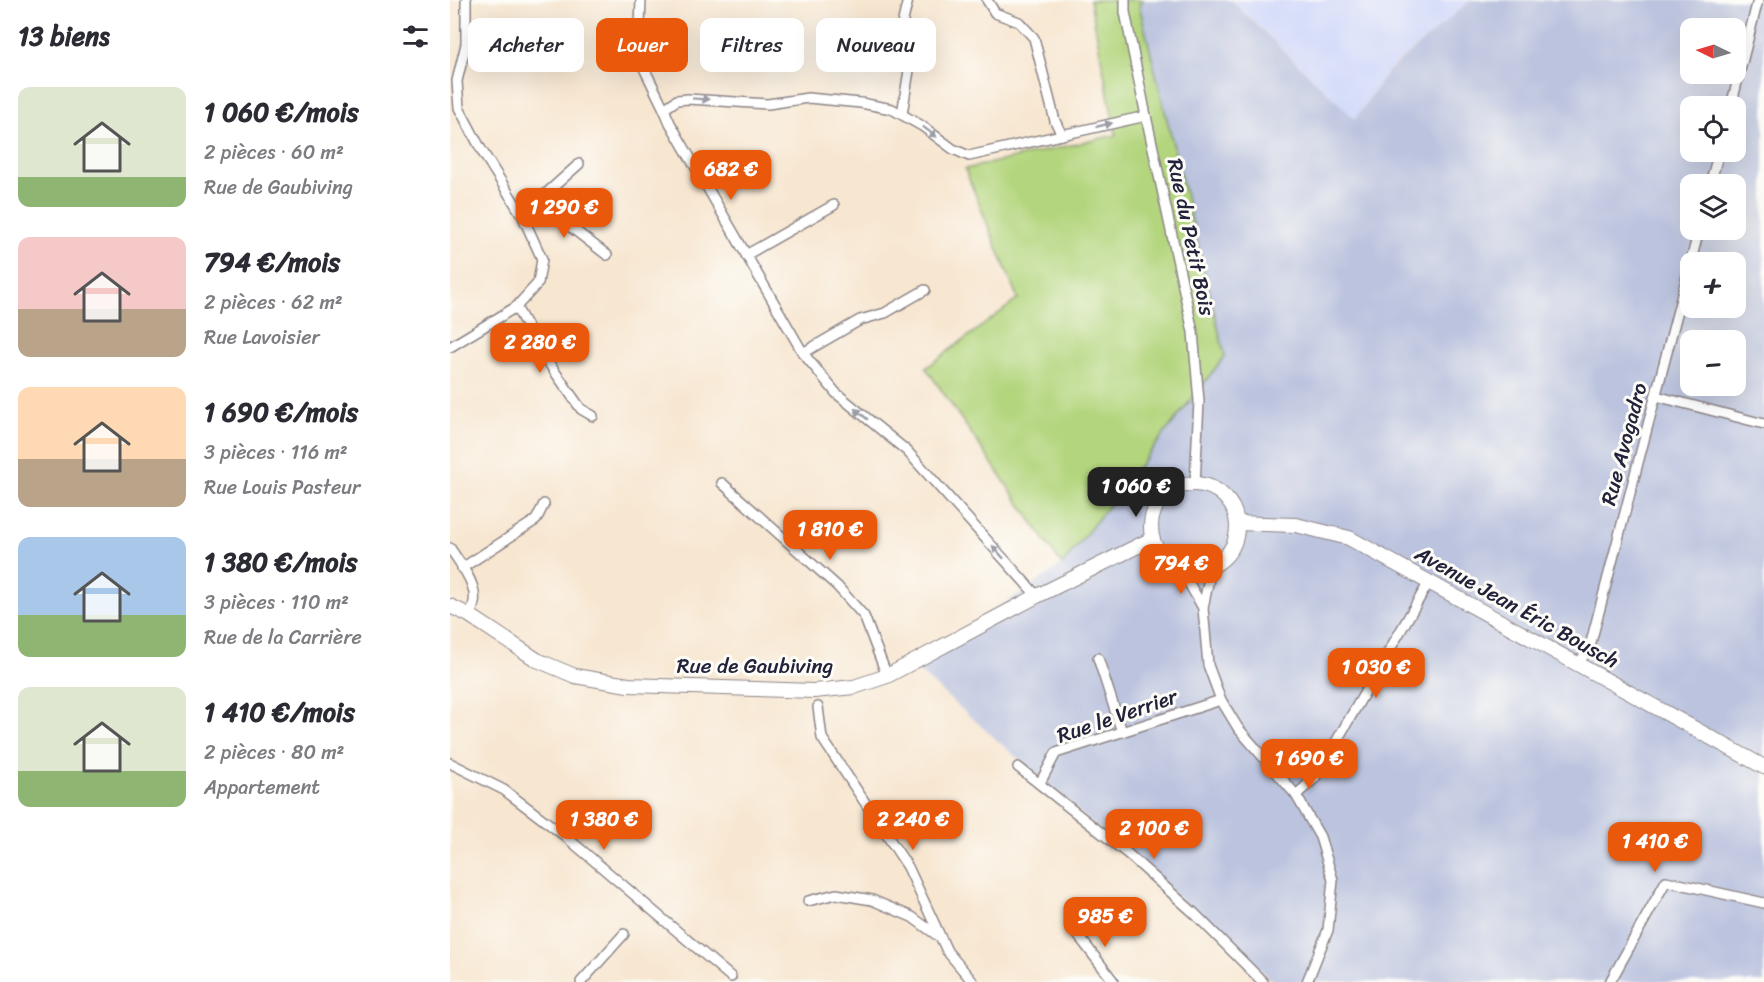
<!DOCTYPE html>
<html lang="fr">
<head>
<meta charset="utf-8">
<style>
  :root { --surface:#fff; --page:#f7f7f7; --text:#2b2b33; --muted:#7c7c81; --accent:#ea580c }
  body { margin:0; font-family:Sriracha,sans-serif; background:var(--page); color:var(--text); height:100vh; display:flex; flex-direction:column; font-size:22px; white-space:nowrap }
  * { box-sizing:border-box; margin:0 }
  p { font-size:20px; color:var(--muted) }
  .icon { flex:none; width:33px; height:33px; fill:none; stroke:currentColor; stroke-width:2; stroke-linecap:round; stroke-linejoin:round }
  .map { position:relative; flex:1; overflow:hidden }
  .sheet { display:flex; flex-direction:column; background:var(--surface); width:450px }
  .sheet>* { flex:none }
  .hud { position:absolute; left:18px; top:18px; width:570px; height:54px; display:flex; gap:12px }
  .needle { width:39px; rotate:275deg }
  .tools { position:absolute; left:1230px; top:18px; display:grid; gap:12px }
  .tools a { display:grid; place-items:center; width:66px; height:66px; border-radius:12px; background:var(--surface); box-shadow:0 6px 24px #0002; font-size:30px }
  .price { position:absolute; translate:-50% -51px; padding:0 14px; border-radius:12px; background:var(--accent); color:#fff; font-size:20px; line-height:39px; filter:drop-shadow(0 2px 3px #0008) }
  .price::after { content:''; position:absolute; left:50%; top:36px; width:18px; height:14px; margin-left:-9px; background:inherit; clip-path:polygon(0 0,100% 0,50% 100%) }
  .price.selected { background:#222; color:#fff }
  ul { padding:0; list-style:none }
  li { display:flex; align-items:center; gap:18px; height:150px; padding:0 18px }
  li span { display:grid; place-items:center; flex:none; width:168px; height:120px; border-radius:12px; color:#555 }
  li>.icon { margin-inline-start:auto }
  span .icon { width:72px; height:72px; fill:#fffc; stroke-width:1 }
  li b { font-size:26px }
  h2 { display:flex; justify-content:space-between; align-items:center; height:72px; padding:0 18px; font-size:26px }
  .pill { padding:0 21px; border-radius:12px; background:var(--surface); box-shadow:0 6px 24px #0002; font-size:21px; line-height:54px }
  .pill.selected { background:var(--accent); color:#fff }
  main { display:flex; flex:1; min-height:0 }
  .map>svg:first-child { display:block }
</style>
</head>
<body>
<main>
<section class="sheet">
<h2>13 biens<svg class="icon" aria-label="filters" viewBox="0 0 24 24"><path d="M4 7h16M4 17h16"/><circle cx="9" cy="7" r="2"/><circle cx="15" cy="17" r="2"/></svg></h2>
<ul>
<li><span style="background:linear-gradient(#dfe7d0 75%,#8fb573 0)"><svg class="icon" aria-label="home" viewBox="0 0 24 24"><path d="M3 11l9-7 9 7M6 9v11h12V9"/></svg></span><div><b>1 060 €/mois</b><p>2 pièces · 60 m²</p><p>Rue de Gaubiving</p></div></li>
<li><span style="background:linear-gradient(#f6c9c9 60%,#b9a48a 0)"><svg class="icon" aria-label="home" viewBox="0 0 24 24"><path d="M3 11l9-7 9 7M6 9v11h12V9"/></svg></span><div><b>794 €/mois</b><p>2 pièces · 62 m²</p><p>Rue Lavoisier</p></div></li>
<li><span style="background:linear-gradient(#ffd9b3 60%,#b9a48a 0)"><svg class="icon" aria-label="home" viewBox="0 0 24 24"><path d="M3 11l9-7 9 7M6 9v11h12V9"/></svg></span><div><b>1 690 €/mois</b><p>3 pièces · 116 m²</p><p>Rue Louis Pasteur</p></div></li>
<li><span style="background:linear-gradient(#a9c7e8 65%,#8fb573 0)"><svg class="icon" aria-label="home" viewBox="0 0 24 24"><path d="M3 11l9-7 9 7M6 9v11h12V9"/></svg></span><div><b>1 380 €/mois</b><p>3 pièces · 110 m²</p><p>Rue de la Carrière</p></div></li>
<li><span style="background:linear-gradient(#dfe7d0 70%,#8fb573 0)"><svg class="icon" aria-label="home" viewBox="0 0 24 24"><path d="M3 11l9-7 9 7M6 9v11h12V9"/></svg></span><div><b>1 410 €/mois</b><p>2 pièces · 80 m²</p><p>Appartement</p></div></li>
</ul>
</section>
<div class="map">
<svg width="1314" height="982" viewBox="0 0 1314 982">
  <rect width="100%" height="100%" fill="#fdfcf7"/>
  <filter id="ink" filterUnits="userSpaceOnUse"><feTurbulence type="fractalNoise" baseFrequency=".0167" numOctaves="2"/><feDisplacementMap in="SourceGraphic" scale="12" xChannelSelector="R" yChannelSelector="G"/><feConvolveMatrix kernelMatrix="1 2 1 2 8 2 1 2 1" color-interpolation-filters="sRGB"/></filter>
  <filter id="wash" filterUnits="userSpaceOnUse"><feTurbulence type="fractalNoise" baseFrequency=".008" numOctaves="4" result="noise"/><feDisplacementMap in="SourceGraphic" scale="24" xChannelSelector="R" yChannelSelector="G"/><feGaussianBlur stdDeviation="1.35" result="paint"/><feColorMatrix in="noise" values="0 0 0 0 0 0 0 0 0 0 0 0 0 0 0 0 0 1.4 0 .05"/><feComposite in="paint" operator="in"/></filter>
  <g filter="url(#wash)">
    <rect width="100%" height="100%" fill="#f7e6d0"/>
    <path fill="#d1d9f9" d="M 782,0 L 1021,0 L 937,71 L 905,119 Z"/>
    <path fill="#bbc3de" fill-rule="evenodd" d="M 693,0 L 781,0 L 905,119 L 937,72 L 1021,0 L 1314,0 L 1314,982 L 824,982 L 461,665 L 612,565 L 689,4 ZM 1240,28 L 1286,28 L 1286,74 L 1240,74 ZM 1240,106 L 1286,106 L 1286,152 L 1240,152 ZM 1240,184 L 1286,184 L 1286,230 L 1240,230 ZM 1240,262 L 1286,262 L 1286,308 L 1240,308 ZM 1240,340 L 1286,340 L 1286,386 L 1240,386 Z"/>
    <path fill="#b3d57d" stroke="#6a7c5c" stroke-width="1.5" d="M 640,0 L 693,0 L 689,5 L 775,356 L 612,565 L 476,368 L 568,299 L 515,169 L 666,135 Z"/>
  </g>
  <g filter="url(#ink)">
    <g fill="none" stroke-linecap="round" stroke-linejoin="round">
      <defs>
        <g id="street">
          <path d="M 191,0 L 189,52 L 194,68 L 214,109"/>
          <path d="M 537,0 L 545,13 L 569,22 L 584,38 L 605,121 L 612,135"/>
          <path d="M 675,0 L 675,12 L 696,116 L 743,332 L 749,401 L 745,484"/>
          <path d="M 1281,106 L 1308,0"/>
          <path d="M 452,114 L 460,64 L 445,53 L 458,0"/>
          <path d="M 1260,184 L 1269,152"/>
          <path d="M 88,202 L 157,255"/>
          <path d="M 72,215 L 129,164"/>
          <path d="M 296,255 L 384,205"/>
          <path d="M 66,307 L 91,352 L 131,409 L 143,416"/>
          <path d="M 0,347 L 66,307 L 88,283 L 92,259 L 72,215 L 32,151 L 9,108 L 7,81 L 16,44 L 16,0"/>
          <path d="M 353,353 L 410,320 L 435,313 L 475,290"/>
          <path d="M 1206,396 L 1314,424"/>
          <path d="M 272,483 L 387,586 L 414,616 L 437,676"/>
          <path d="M 0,548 C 12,567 35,592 19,615"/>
          <path d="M 12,568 L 86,520 L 94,504"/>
          <path d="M 761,568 L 753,608 L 758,665 L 771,700 L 788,728 L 846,795 L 870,837 L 883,880 L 878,930 L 857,982"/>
          <path d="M 731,569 L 753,608"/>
          <path d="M 587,596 L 457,451 L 386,393 L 353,353 L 220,123 L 214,109 L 227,100 L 238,99 L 318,104 L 358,98 L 411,103 L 442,109 L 472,126 L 503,149 L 519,156 L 696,116"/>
          <path d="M 648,658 L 672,732"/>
          <path d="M 1128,665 L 1140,646 L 1249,230"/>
          <path d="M 368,707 L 372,738 L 458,867 L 497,951 L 523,982"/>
          <path d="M 0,763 L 54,790 L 115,836 L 281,977"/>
          <path d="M 568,767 L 678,854 L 744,913 L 813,982"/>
          <path d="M 590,783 L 606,753 L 771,700"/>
          <path d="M 846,795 L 865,778 L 979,582"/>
          <path d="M 358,901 L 386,894 L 422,900 L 462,917 L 488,936"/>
          <path d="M 627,922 L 628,935 L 664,982"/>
          <path d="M 131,982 L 174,934"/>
          <path d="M 1160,982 L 1216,881 L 1314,903"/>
        </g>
        <g id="secondary">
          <circle cx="744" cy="527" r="43"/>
          <path d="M 787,523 L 846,525 L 899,538 L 1314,767"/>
          <path d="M 0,606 L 19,615 L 87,660 L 125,676 L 178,685 L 364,691 L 404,687 L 437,676 L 587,596 L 702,539"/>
        </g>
      </defs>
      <use href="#street" stroke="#8c8486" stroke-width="12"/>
      <use href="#secondary" stroke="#8c8486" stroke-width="16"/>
      <use href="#street" stroke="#fff" stroke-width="9"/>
      <use href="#secondary" stroke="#fff" stroke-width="14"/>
    </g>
    <defs><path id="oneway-solid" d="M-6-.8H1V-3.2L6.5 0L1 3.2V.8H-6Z" transform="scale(1.5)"/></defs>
    <g fill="#9c9ca7">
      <use href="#oneway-solid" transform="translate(251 99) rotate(4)"/>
      <use href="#oneway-solid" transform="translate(654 125) rotate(-13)"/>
      <use href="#oneway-solid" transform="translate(480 132) rotate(37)"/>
      <use href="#oneway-solid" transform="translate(411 414) rotate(-141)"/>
      <use href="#oneway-solid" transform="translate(548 552) rotate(-132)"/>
    </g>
  </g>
  <g text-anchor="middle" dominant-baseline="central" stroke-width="6" stroke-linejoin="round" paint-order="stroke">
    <g font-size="21" fill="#22223b" stroke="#fdfcf7">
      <text transform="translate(741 237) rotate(78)">Rue du Petit Bois</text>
      <text transform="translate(1174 444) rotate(-75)">Rue Avogadro</text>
      <text transform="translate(1067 607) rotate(29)">Avenue Jean Éric Bousch</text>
      <text x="305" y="666">Rue de Gaubiving</text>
      <text transform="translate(667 716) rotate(-19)">Rue le Verrier</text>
    </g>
  </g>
</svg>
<div class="tools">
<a><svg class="needle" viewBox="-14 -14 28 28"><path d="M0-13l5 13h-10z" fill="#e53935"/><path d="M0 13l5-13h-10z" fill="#7c7c81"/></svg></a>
<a><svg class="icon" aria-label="locate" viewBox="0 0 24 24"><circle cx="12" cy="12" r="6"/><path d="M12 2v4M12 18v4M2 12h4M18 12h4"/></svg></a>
<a><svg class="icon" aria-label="layers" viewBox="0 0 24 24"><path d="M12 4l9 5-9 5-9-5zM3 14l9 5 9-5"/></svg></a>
<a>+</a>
<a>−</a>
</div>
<b class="price" style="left:281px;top:201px">682 €</b>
<b class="price" style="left:114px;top:239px">1 290 €</b>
<b class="price" style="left:90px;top:374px">2 280 €</b>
<b class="price selected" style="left:686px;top:518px">1 060 €</b>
<b class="price" style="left:380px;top:561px">1 810 €</b>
<b class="price" style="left:731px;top:595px">794 €</b>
<b class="price" style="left:926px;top:699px">1 030 €</b>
<b class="price" style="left:859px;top:790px">1 690 €</b>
<b class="price" style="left:154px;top:851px">1 380 €</b>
<b class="price" style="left:463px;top:851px">2 240 €</b>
<b class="price" style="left:704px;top:860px">2 100 €</b>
<b class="price" style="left:1205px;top:873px">1 410 €</b>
<b class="price" style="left:655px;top:948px">985 €</b>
<div class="hud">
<a class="pill">Acheter</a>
<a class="pill selected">Louer</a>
<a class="pill">Filtres</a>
<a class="pill">Nouveau</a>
</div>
</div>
</main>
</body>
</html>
